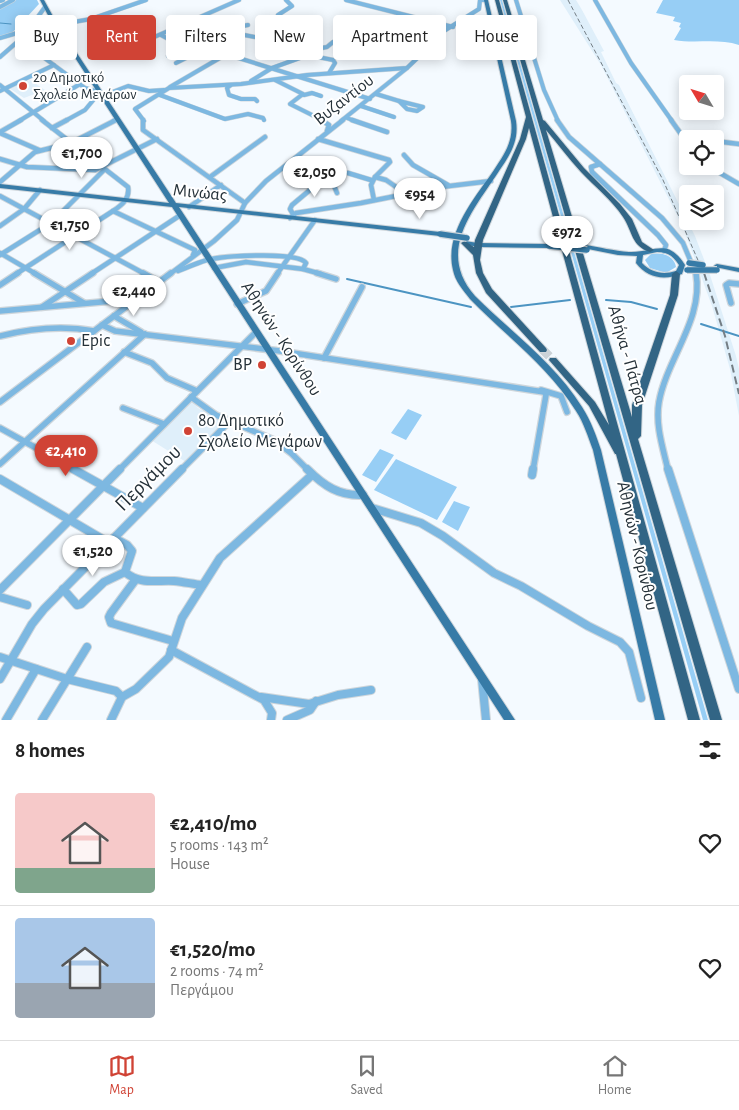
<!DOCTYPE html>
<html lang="en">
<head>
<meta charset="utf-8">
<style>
  :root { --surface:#fff; --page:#f6f6f6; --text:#222; --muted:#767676; --line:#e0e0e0; --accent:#d04335 }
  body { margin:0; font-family:"Alegreya Sans",sans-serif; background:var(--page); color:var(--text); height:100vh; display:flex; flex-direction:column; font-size:19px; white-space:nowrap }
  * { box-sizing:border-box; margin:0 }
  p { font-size:16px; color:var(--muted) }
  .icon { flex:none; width:28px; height:28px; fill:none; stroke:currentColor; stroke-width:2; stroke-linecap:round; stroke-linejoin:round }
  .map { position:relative; height:720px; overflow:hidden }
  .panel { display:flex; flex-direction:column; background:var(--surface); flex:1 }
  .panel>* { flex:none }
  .hud { position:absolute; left:15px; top:15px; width:710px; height:45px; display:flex; gap:10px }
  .needle { width:32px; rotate:308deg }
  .buttons { position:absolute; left:679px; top:75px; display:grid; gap:10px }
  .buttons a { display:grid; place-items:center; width:45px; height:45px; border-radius:5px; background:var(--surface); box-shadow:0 2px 12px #0003; font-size:25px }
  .price { position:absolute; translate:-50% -42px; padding:0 11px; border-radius:18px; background:#fff; color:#222; font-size:16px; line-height:32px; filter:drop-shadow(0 1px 2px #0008) }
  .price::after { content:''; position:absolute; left:50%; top:30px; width:15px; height:11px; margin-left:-8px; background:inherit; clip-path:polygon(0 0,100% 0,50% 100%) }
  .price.current { background:var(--accent); color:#fff }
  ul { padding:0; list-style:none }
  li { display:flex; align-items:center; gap:15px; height:125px; padding:0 15px }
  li+li { border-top:1px solid var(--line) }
  li span { display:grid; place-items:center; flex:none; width:140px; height:100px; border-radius:5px; color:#555 }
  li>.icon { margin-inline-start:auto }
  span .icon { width:60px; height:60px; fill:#fffc; stroke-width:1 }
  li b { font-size:21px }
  h2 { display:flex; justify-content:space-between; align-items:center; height:60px; padding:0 15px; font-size:21px }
  .pill { padding:0 18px; border-radius:5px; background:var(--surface); box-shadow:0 2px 12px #0003; font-size:18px; line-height:45px }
  .pill.current { background:var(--accent); color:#fff }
  .menu { display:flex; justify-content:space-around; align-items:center; height:70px; border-top:1px solid var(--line); background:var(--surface); font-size:14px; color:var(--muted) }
  .menu a { display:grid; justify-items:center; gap:2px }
  .menu .current { color:var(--accent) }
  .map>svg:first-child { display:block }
</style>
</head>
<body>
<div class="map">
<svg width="739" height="720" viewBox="0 0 739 720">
  <rect width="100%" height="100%" fill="#f4faff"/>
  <g fill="#dfeffa">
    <path d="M 560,0 L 576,0 L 582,10 L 604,51 L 601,52 L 616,83 L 619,85 L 695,236 L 710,275 L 736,356 L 739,369 L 739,416 L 730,369 L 712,306 L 683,227 L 601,65 Z"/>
    <path d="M 30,80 L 45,90 L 24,98 L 9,88 Z"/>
    <path d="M 191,400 L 198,408 L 225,422 L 186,462 L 151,440 Z"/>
  </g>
  <g fill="#97cef5">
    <path d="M 16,0 L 37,0 L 39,4 L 12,33 L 0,37 L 0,8 Z"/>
    <path d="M 500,0 L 502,0 L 708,720 L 703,720 Z"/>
    <path d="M 663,0 L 739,0 L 739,45 C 718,38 695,44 674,40 L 681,28 L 679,27 L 681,23 L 673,21 L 675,17 L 656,13 Z"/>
    <path d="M 651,254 C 661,252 674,255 676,267 L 666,273 L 650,268 L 645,260 Z"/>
    <path d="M 408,409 L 422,415 L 406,440 L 391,433 Z"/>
    <path d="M 380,449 L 394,455 L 376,482 L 362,475 Z"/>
    <path d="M 396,459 L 457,487 L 437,520 L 374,490 Z"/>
    <path d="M 454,501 L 470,507 L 458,531 L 442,522 Z"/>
  </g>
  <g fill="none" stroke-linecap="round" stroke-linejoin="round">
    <path stroke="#4c94c2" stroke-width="1" d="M 0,23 L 11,24"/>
    <g stroke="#4c94c2" stroke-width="2">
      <path d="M 347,279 L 471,307"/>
      <path d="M 606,300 L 631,302 L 657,309"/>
      <path d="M 511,307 L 570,300"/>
      <path d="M 701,324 L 739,336"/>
    </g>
    <path stroke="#cbd2d7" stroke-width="9" stroke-dasharray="9 4.5" stroke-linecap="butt" d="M 543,350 L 553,360"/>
    <defs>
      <g id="minor-far3">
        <path d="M 346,0 L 453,27"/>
        <path d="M 516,0 L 544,90 L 558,121"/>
        <path d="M 595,0 L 631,63 L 672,121"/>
        <path d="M 0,1 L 3,0"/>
        <path d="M 0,7 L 13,0"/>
        <path d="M 399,14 L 391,27 L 401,33"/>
        <path d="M 278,15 L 292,6 L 286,0"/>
        <path d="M 197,19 L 234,33 L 270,40"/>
        <path d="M 56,25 L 91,19 L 146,0"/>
        <path d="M 225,29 L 248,25"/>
        <path d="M 205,32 L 213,24"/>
        <path d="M 161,35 L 174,42 L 188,46"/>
        <path d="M 0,38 L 17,33 L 34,24"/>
        <path d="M 152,38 L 239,0"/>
        <path d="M 20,40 L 85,88 L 99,92"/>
        <path d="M 369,40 L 375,31 L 394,22"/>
        <path d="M 216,42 L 228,43 L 216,55"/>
        <path d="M 197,43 L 206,46 L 205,52"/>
        <path d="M 310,54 L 316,49 L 327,47 L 333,42 L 350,36 L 424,51"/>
        <path d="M 168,56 L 195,55 L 205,52 L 225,55"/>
        <path d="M 0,57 L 24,36 L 45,7"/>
        <path d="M 176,63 L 190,56"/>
        <path d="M 275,80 L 303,94 L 290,104 L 324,121"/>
        <path d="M 251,81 L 272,68 L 308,55 L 333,60 L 335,63 L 329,73"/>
        <path d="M 0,85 L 44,121"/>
        <path d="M 231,85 L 227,88 L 229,95 L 241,99 L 255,99 L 257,101"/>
        <path d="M 170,87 L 225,55 L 229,55 L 370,99"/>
        <path d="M 0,91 L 54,65"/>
        <path d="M 376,94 L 399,101"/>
        <path d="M 160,95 L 225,119 L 248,114 L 263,118 L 264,120"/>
        <path d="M 304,95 L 312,93 L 321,96"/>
        <path d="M 102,96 L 128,86 L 149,91 L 164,90"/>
        <path d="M 399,101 L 423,107 L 417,111 L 407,109 Z"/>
        <path d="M 361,106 L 394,117"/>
        <path d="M 347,118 L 355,121"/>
        <path d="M 19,121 L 80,84"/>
        <path d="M 65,121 L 85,110 L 95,98 L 86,90"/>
        <path d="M 113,121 L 117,119"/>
        <path d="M 144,121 L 135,109 L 169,88 L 241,84 L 307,75 L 407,68 L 433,43 L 436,36 L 479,9 L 480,0 L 486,0"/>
        <path d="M 341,121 L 407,68"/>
      </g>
      <g id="minor-far2">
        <path d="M 143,120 L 143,130 L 245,203"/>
        <path d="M 321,120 L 329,125 L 327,131"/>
        <path d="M 352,120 L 387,132"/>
        <path d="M 557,120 L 569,137 L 662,218 L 683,243 L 696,274"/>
        <path d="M 671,120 L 688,144"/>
        <path d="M 52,128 L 67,120"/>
        <path d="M 0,132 L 21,120"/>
        <path d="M 0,133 L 39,150"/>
        <path d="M 318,139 L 389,160 L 390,162 L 375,177"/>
        <path d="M 715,141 L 739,144"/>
        <path d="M 404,155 L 413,165 L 448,185"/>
        <path d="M 0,159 L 27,167 L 95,170 L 157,139"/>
        <path d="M 600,164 L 591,167 L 592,172 L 658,235 L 666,245 L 664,251"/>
        <path d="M 708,166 L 739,184"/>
        <path d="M 348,173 L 371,180"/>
        <path d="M 210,177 L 265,137"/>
        <path d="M 0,182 L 35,152 L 71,143 L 116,120"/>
        <path d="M 0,196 L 145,274"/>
        <path d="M 374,200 L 371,185 L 375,177 L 386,180 L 405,193"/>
        <path d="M 189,207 L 221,185"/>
        <path d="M 113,211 L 195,250 L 193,255"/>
        <path d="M 293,214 L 290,209 L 292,205 L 323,179 L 333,183 L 337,193"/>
        <path d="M 290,218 L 296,213 L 361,203 L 441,187 L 491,181"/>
        <path d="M 0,226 L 24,209 L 40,190"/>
        <path d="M 0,253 L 36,274"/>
        <path d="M 0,255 L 51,223 L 104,170"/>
        <path d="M 214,268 L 246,262 L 303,269"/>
        <path d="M 178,271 C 188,267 197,263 207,260 C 223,256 297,251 306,263 L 303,269 L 321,274"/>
        <path d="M 16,274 L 113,211 C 122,205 130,199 128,187 L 42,120"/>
        <path d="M 91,274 L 179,216"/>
        <path d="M 170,274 L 214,241 L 237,220 L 245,203 L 266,181 L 343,120"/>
        <path d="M 277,274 L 315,220"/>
      </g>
      <g id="minor-far1">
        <path d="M 34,273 L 84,303"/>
        <path d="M 143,273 L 159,282"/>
        <path d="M 317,273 L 336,279"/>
        <path d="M 0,285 L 18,273"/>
        <path d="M 731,303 L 726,285 L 729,283 L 739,284"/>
        <path d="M 237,304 L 266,291 L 278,273"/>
        <path d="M 42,307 L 93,273"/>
        <path d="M 0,311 L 135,299"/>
        <path d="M 114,316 L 141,332"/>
        <path d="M 102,325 L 115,331 L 280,351 L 544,392 L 546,395 L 533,470"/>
        <path d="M 0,336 C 32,328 62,325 94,331"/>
        <path d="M 124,352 L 152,363 L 167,378 L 197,391"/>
        <path d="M 324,358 L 362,287"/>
        <path d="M 541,390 L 561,396 L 567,412"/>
        <path d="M 191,397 L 216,415 L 274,440 L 291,453 L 308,470"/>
        <path d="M 0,402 L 171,273"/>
        <path d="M 123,408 L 164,424"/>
        <path d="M 0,428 L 76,470"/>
        <path d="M 0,464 L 145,334"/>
        <path d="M 119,470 L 256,332"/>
        <path d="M 181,470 L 230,421"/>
        <path d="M 668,470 C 663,448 655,425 659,402 C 667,358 704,319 696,273"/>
      </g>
      <g id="minor">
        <path d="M 73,469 L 143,508"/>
        <path d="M 307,469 C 324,486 339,496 363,495"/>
        <path d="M 668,469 L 739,689"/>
        <path d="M 532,475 L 533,469"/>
        <path d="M 0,479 L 109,543"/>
        <path d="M 372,508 L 421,523 L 443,536 L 494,573 L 521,586 L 588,626 L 620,642 L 629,652 L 641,698"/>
        <path d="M 114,538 L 127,545 L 132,551 L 125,572 C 140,585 156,580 174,581 C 184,582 193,584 202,585"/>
        <path d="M 136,579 L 111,613 L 109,617 L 111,623 L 173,641"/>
        <path d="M 63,589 L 77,605 L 81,604 L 104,582 L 125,572"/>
        <path d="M 0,590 L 120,469"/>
        <path d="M 0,597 L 27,605"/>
        <path d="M 171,650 L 264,700 L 272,713 L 271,720"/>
        <path d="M 0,657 L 67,679 L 116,691 L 122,697"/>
        <path d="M 0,679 L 32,624 L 44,609 L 182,469"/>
        <path d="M 482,679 L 486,720"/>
        <path d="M 261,697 L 309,704 L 338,695 L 371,690"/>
        <path d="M 6,720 L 36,669"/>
        <path d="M 42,720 L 87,647"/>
        <path d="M 111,720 L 122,697 L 136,689 L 169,657 L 182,618 L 220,558 L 312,475"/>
        <path d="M 287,720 L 310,710 L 316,701"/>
      </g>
      <g id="major">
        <path d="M 40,0 L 44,0 L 55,20 L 176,203 L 440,232 L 443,234 L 440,236 L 179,207 L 515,720 L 504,720 L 172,207 L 0,188 L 0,184 L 169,203 L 52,22 L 34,25 L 32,24 L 50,19 Z"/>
        <path d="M 484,0 L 488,0 L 516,121 C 519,141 510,155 499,171 C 473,211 436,251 475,296 C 511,332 555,363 582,407 C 591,421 596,435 601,450 L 665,720 L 655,720 L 593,450 C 588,437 584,423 576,411 C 549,367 506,336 470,299 C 463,290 455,281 453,270 C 444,233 475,198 494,170 C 504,155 514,141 511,121 Z"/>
        <path d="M 465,241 L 478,243 L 549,244 L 552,246 L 549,248 L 478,247 L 463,244 L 462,243 Z"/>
        <path d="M 585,245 C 599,247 614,251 629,252 C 655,253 667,237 685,265 L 682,274 C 665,280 648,279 636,263 L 637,256 L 618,255 L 583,248 L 582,247 ZM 657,252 C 668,252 673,256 679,265 L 676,271 C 663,275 652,273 642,263 L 643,255 Z"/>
        <path d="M 717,264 L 739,268 L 739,272 L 715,267 L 714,266 L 715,265 Z"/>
      </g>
      <g id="highway">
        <path d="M 495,0 L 499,0 L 700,720 L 688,720 L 616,454 L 615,454 L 589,406 L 549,360 L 550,358 L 556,358 L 595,402 L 609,425 L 529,128 L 526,139 L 483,240 L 480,260 L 483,273 L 492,289 L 546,348 L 547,350 L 546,352 L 540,352 L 486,293 L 476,273 L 473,255 L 461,243 L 465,241 L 474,247 L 475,240 L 520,139 L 526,117 Z"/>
        <path d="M 503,0 L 507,0 L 543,120 L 545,121 L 584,168 L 620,204 L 632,219 L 642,242 L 654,250 L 650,252 C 631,246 633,232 623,217 C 612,200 595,187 581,172 C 568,158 558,144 546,130 L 632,417 L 632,405 L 670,295 L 672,274 L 676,271 L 680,274 L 678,295 L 642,405 L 641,436 L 638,439 L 722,720 L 710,720 Z"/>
      </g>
    </defs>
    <use href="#minor-far3" stroke="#cfd6db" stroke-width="5"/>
    <use href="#minor-far2" stroke="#cfd6db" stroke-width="6"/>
    <use href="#minor-far1" stroke="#cfd6db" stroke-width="8"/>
    <use href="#minor" stroke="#cfd6db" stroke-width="10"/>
    <use href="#major" stroke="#cfd6db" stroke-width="2"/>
    <use href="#highway" stroke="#cfd6db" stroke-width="2"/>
    <use href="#minor-far3" stroke="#7db8e1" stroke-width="4"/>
    <use href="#minor-far2" stroke="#7db8e1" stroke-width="4.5"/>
    <use href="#minor-far1" stroke="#7db8e1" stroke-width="5.5"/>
    <use href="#minor" stroke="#7db8e1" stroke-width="8"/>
    <use href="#major" fill="#377ba7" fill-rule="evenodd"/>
    <use href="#highway" fill="#326585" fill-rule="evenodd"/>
    <path stroke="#747e85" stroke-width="1" stroke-dasharray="4.5 2.5" stroke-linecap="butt" d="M 568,0 L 663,180 L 704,274"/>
    <path stroke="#747e85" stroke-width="2" stroke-dasharray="8 4" stroke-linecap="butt" d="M 704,273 L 725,336 L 739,394"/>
    <defs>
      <g id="major-bridge">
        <path d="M 440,234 L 467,238"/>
        <path d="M 549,246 L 587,250"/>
        <path d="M 689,263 L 703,265"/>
        <path d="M 687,270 L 717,270"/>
      </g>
    </defs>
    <use href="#major-bridge" stroke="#cfd6db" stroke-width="8" stroke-linecap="butt"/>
    <use href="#major-bridge" stroke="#377ba7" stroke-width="5.5"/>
  </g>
  <g fill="#d04335" stroke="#fff" stroke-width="2">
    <circle cx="23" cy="86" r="5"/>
    <circle cx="71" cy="341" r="5"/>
    <circle cx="262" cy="365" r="5"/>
    <circle cx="188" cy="431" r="5"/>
  </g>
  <g text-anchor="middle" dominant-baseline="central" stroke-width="4" stroke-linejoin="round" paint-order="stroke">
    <g font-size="15" fill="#253139" stroke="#fff" text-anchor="start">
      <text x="33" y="77">2ο Δημοτικό<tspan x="33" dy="17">Σχολείο Μεγάρων</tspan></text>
    </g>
    <g font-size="18" fill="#253139" stroke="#fff">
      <text transform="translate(344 100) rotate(-38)">Βυζαντίου</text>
      <text transform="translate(200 193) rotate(6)">Μινώας</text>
      <text transform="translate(281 339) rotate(57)">Αθηνών - Κορίνθου</text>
      <text transform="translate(627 355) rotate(74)">Αθήνα - Πάτρα</text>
      <text transform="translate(637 546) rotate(77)">Αθηνών - Κορίνθου</text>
    </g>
    <g font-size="18" fill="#253139" stroke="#fff" text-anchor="start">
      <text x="81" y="341">Epic</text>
      <text x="252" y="365" text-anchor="end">BP</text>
      <text x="198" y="421">8ο Δημοτικό<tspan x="198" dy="21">Σχολείο Μεγάρων</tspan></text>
    </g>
    <g font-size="21" fill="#253139" stroke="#fff">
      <text transform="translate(148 478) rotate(-45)">Περγάμου</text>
    </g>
  </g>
</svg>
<div class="buttons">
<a><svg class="needle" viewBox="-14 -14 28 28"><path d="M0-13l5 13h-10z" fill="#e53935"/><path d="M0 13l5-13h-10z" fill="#767676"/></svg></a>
<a><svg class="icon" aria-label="locate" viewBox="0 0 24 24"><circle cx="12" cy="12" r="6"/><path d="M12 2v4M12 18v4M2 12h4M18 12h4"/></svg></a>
<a><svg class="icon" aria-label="layers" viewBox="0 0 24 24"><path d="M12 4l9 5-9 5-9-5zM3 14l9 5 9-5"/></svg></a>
</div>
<b class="price" style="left:82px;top:179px">€1,700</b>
<b class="price" style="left:315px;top:198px">€2,050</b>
<b class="price" style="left:420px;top:220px">€954</b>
<b class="price" style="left:70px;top:251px">€1,750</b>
<b class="price" style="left:567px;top:258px">€972</b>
<b class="price" style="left:134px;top:317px">€2,440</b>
<b class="price current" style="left:66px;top:477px">€2,410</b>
<b class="price" style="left:93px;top:577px">€1,520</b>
<div class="hud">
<a class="pill">Buy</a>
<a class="pill current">Rent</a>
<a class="pill">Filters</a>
<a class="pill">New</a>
<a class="pill">Apartment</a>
<a class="pill">House</a>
</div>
</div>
<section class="panel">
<h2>8 homes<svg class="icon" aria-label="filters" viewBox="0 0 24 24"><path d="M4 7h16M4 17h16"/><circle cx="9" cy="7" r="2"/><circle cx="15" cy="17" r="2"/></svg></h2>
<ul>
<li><span style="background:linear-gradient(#f6c9c9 75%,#7fa58c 0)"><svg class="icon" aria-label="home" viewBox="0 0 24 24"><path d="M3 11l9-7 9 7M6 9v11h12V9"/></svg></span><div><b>€2,410/mo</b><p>5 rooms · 143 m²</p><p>House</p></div><svg class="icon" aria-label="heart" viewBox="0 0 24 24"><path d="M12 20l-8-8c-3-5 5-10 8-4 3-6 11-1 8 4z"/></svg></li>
<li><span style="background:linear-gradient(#a9c7e8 65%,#9aa5b1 0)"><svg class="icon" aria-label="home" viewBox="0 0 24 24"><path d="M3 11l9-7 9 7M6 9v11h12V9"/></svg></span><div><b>€1,520/mo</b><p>2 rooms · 74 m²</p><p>Περγάμου</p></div><svg class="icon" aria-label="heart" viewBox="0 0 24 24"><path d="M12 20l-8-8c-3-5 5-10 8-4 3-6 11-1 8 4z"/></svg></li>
</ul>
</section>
<nav class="menu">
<a class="current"><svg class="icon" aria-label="map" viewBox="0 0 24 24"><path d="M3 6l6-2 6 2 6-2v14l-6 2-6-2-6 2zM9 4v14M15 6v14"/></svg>Map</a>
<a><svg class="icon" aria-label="saved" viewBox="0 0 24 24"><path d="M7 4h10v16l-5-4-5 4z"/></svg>Saved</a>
<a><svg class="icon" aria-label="home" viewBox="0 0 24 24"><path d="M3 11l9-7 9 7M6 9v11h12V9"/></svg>Home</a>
</nav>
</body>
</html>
